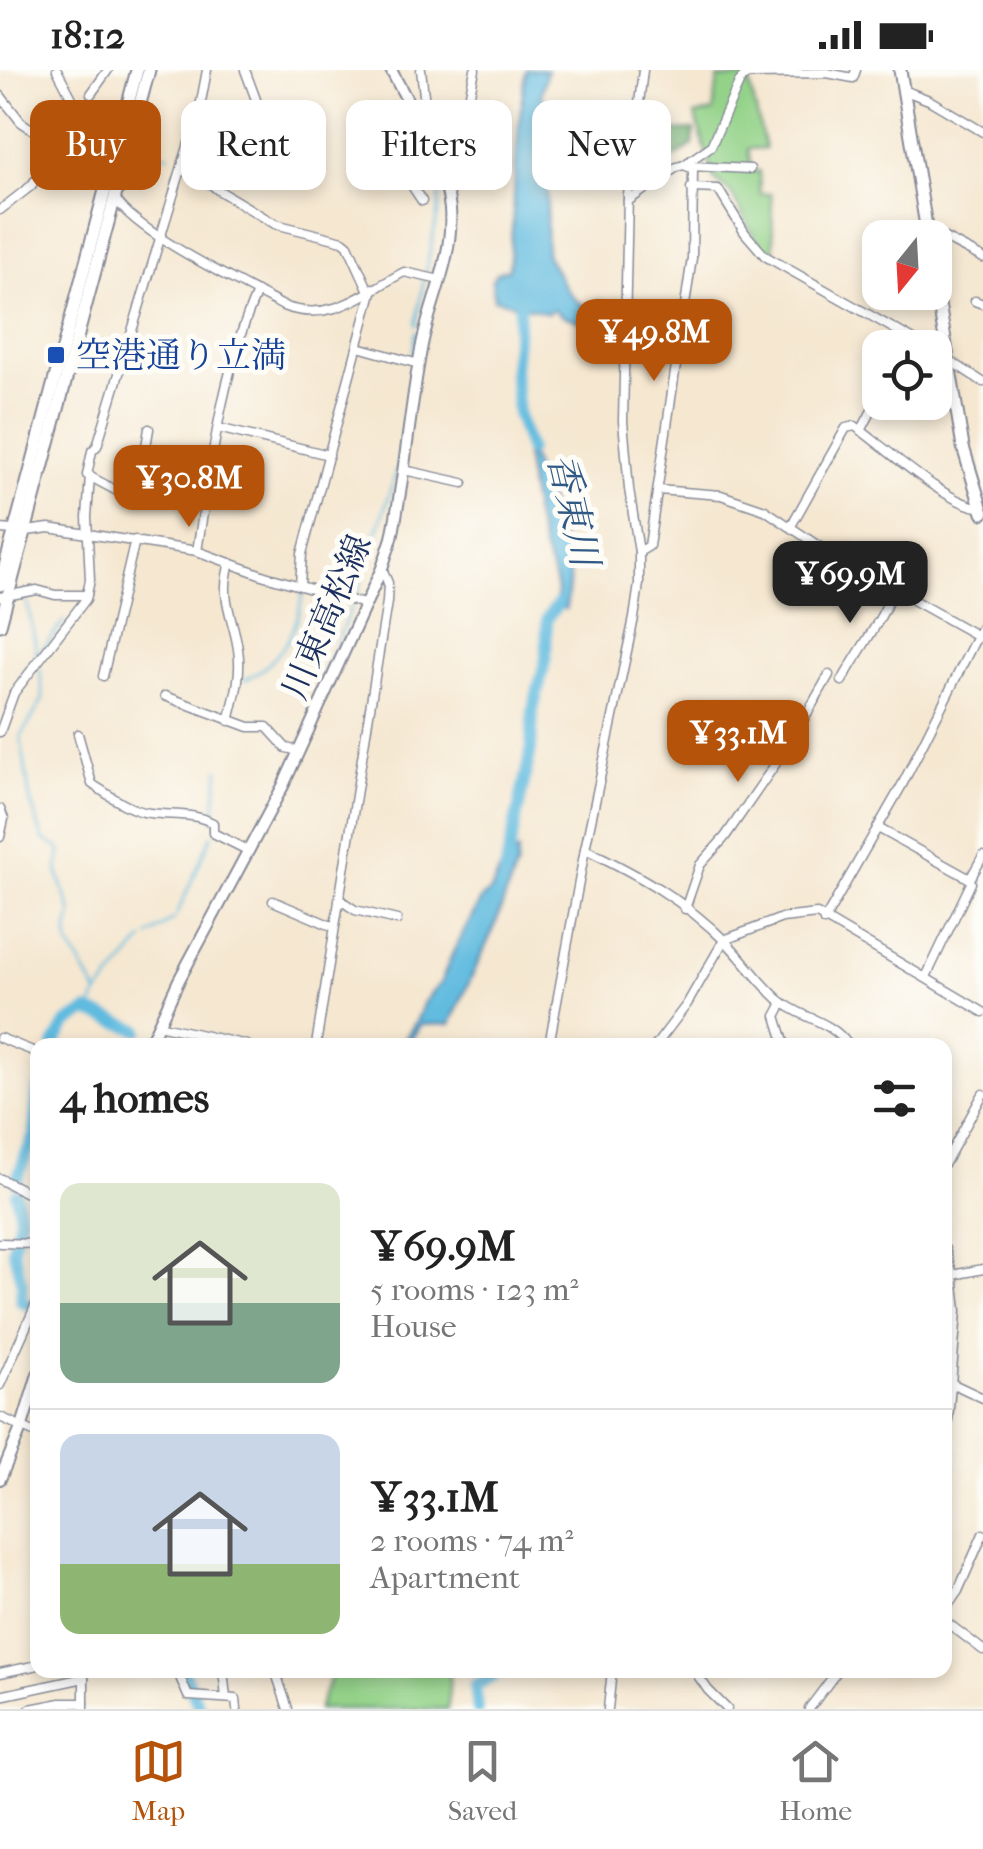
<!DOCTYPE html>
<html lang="en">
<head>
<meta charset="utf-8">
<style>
  :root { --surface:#fff; --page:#f6f6f6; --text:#222; --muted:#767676; --line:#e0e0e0; --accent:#b45309 }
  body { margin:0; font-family:"IM FELL French Canon","Noto Serif JP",serif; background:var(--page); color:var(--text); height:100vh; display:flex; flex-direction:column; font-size:38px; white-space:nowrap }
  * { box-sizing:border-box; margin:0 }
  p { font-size:32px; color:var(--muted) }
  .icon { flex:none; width:55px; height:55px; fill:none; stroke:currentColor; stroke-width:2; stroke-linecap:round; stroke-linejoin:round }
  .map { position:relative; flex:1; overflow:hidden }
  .details { position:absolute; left:30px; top:968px; width:922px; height:640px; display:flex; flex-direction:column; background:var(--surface); border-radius:20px; box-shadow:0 5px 15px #0003 }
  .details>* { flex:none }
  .guide { position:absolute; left:30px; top:30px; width:925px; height:90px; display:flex; gap:20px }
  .needle { width:65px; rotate:198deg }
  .controls { position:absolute; left:862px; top:150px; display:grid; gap:20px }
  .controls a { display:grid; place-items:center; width:90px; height:90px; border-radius:20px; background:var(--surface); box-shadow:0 5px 15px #0003; font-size:50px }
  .price { position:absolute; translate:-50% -85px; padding:0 22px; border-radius:20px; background:var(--accent); color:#fff; font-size:32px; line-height:65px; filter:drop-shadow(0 2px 5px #0008) }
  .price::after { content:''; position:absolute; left:50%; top:60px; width:30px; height:22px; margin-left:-15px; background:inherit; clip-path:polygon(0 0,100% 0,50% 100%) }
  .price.current { background:#222; color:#fff }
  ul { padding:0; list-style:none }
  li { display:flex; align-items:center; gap:30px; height:250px; padding:0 30px }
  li+li { border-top:2px solid var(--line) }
  li span { display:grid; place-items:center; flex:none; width:280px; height:200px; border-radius:20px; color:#555 }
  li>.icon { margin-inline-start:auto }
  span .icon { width:120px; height:120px; fill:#fffc; stroke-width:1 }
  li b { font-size:42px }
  h2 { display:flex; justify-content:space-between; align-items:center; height:120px; padding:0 30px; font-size:42px }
  .tag { padding:0 35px; border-radius:20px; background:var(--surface); box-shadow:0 5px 15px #0003; font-size:35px; line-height:90px }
  .tag.current { background:var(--accent); color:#fff }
  .status { display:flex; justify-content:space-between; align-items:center; height:70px; padding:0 50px; background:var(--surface); direction:ltr }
  .status svg { height:28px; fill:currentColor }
  .dock { display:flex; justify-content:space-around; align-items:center; height:140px; border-top:2px solid var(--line); background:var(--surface); font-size:28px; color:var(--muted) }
  .dock a { display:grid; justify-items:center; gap:5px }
  .dock .current { color:var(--accent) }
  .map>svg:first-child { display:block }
</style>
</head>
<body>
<div class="status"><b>18:12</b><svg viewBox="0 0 49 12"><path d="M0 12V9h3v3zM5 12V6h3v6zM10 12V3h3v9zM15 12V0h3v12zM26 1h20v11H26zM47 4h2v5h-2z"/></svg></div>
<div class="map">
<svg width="983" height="1639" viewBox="0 0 983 1639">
  <rect width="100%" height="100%" fill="#fdfcf7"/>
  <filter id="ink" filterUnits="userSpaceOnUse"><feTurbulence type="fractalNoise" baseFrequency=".01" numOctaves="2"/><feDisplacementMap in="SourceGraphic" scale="20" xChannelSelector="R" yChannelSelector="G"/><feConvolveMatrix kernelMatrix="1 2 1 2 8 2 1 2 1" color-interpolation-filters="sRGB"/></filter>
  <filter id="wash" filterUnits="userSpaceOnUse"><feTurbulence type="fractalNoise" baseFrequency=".0048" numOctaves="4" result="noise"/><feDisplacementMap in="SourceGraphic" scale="40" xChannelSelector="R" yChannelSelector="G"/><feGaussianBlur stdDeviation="2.25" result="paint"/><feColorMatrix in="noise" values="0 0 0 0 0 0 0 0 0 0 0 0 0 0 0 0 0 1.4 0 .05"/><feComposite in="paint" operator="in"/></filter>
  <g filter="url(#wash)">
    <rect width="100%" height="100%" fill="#f5e7d0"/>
    <g fill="#93d288" stroke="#578073" stroke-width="2.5">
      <path d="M 748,7 L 765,78 L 748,79 L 752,101 L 759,101 L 760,124 L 771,124 L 774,185 L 760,177 L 731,123 L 714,109 L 695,45 L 713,42 L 718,9 Z"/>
      <path d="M 334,1600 L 450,1600 L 448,1639 L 318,1639 Z"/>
    </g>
    <path fill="#76b474" stroke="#487269" stroke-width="2.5" d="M 694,60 L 693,75 L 645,106 L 643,90 L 646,62 Z"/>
    <g fill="#61bbdf" stroke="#3e759e" stroke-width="2.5">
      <path d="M 526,0 L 547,0 L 541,24 L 546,37 L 541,56 L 548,87 L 546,184 C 556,200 570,234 589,237 L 600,231 L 611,234 L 613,246 L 608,260 L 562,246 L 554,239 L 548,243 L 494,229 L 492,210 L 496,203 L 509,199 C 515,133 515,66 526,0 Z"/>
      <path d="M 524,363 L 537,405 L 545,415 L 554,454 L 572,491 L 566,539 L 556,538 L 550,548 L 544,548 L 547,540 L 557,529 C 558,508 547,494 542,475 C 532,439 526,400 524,363 Z"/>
      <path d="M 518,782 L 517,795 L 494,858 L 450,954 L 420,955 L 408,975 L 401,975 L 417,950 L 424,932 L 441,912 L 454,880 L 482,828 L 491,821 L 505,789 Z"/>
    </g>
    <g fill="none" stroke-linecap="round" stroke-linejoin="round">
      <g stroke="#61bbdf" stroke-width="2.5">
        <path d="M 87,46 L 111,67"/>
        <path d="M 424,73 L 432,91"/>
        <path d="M 135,82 L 169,85"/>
        <path d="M 426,201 L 439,137 L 440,114"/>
        <path d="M 416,255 L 424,209"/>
        <path d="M 412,289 L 416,262"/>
        <path d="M 410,305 L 411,296"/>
        <path d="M 408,320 L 409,312"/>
        <path d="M 356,527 L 399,394 L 405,341"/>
        <path d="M 27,531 L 37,583"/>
        <path d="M 40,600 L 43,629 L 21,667 L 30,730 L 43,769 L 60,779 L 58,803 L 72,844 L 68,859 L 69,874 L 98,924 L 90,942"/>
        <path d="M 20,609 L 64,551"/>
        <path d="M 245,610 C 278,594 301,558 302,521"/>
        <path d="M 321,612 L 352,535"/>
        <path d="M 214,749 L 219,699"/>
        <path d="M 177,844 L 212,765"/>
        <path d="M 149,866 L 175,848"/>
        <path d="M 98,924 L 144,869"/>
      </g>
      <g stroke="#61bbdf" stroke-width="12">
        <path d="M 521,222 L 514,299 L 518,345 L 529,380"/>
        <path d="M 505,801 L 531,680 L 533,640 L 546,588 L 547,548 L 558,534"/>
        <path d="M 54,975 L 66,954 L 87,941 L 139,960"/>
        <path d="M 16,1111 L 34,1065 L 38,1020"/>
        <path d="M 16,1124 L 20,1148 L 13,1179 L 22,1214 L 21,1231 L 32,1236"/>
        <path d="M 183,1600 L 200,1639"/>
        <path d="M 478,1639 L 475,1615 L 493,1607 L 489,1600"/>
      </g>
    </g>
  </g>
  <g filter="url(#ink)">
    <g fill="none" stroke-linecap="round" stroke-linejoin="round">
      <defs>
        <g id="minor">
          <path d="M 245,0 L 258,35"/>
          <path d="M 421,0 L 427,50 L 423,63"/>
          <path d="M 903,20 L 929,30 L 983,62"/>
          <path d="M 91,24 L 108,0"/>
          <path d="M 0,25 L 21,52 L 109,110"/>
          <path d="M 442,84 L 469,28 L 475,0"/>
          <path d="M 440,85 C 464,79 480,90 499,104"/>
          <path d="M 476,88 L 484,57"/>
          <path d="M 183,91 L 218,120 L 275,154 L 343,171 L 348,175 L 369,221"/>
          <path d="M 684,95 L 711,76 L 740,11 L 747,4 L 827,3 L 853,8 L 856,0"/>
          <path d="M 690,96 L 750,99"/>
          <path d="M 691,118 L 718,119 L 745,163 L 765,186 L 928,278"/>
          <path d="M 115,128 C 137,164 241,213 283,236 C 331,254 362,224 404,202 L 440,210"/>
          <path d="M 422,131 L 410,113 L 437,92"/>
          <path d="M 0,140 L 31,116 L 84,42 L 74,32 L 57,0"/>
          <path d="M 927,162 L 935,163 L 983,188"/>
          <path d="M 975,231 L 983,234"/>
          <path d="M 358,277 L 419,294"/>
          <path d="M 935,281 L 983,312"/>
          <path d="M 218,358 L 329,385"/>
          <path d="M 149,359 L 138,423 L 117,421 L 87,405 L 92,381 L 97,376 L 200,37 L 207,0"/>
          <path d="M 861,361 L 880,325"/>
          <path d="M 404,400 L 463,413"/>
          <path d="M 658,420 L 721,425 L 765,440 L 829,483 L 983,569"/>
          <path d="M 791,456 L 846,358 L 855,356 C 882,375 951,438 981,437"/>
          <path d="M 0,459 L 27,461 L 49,458 L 197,481 L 265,506 L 364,534"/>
          <path d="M 197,481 C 211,394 222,302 257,222"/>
          <path d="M 639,482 L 629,419 L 623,351 L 628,125 L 643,0"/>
          <path d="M 300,515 L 302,484 L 373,218"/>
          <path d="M 0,527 L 37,520 L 55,525 L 87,525"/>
          <path d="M 103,606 L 135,470"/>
          <path d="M 842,611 C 859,579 882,552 894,517"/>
          <path d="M 165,626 L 249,657 L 267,657 L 286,678 L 299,681"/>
          <path d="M 229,651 C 235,627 242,604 238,579 C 233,545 219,529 230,493"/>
          <path d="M 0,662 L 14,623 L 86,529 L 90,510 L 87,447 L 90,406"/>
          <path d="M 78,664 L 92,714 C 109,725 129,741 150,743 C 173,746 192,742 213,753 L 213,763 L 249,781"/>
          <path d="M 0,739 L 4,749 L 0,767"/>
          <path d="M 878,758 L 970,809 L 971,813 L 926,907"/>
          <path d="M 585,779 C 639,805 684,830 726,872 C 744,890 759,912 778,929 C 799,948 832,950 848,975"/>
          <path d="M 970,809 L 983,786"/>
          <path d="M 339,829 L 355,840 L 397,850"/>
          <path d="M 273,831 L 334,857"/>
          <path d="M 685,839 L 700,795 L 725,767 L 792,670 L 829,605"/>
          <path d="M 824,851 L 902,715 L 983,554"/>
          <path d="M 783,933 L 776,946 L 785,975"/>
          <path d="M 158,955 L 247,975"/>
          <path d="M 0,968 L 38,983"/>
          <path d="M 316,975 L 387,532 L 388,513 L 382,498"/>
          <path d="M 549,975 L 585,779 L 634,548 L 639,514 L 639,482 L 649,476 L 692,188 L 693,99 L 684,95 L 677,97 L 628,131"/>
          <path d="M 656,975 L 687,934 L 724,870 L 782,848 L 817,844 L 983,942"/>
          <path d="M 945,1093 L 983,1024"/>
          <path d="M 0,1173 L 38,1174"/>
          <path d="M 945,1179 L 953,1205 L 957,1241 L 945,1387"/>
          <path d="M 953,1205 L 983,1199"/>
          <path d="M 949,1312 L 983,1328"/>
          <path d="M 0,1315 L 38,1230"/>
          <path d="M 0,1347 L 38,1364"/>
          <path d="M 945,1540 L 958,1521 L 983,1464"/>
          <path d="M 945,1551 L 983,1580"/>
          <path d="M 84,1600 L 84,1639"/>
          <path d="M 177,1600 L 188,1626 L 236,1629 L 237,1639"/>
          <path d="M 223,1600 L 226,1628"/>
          <path d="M 275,1600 L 288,1639"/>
          <path d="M 694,1600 L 708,1620 L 727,1639"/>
          <path d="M 0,1603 L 38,1595"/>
          <path d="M 0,1626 L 84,1608"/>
          <path d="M 30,1639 L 61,1633 L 84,1633"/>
          <path d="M 608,1639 L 612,1600"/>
          <path d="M 809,1639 L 838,1600"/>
        </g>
        <path id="tertiary" d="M 0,1109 L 38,1128"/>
        <g id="secondary">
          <path d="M 149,975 L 179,910 L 283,716 L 382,498 L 392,468 C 405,406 409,343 421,280 C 429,233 454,189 450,139 C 445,90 413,43 391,0"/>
          <path d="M 0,1409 L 22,1356 L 38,1304"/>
        </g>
        <g id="primary">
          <path d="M 900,0 L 928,168"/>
          <path d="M 935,210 L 963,377 L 983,443"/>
        </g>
        <g id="trunk">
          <path d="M 0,515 L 137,0"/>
          <path d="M 0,555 L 149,0"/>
        </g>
      </defs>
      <use href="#minor" stroke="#888b97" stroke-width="11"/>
      <use href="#tertiary" stroke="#888b97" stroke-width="12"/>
      <use href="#secondary" stroke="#888b97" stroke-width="14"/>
      <use href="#primary" stroke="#888b97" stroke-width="15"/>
      <use href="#trunk" stroke="#888b97" stroke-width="15"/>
      <use href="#minor" stroke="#fff" stroke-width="8"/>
      <use href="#tertiary" stroke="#fff" stroke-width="9"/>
      <use href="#secondary" stroke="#fff" stroke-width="10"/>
      <use href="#primary" stroke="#fff" stroke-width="11"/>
      <use href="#trunk" stroke="#fff" stroke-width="11"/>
    </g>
  </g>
  <rect fill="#1a4fb4" stroke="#fdfcf7" stroke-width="4" x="46" y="275" width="20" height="20" rx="5"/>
  <g text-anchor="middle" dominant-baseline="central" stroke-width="10" stroke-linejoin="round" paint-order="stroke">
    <g font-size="35" fill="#164399" stroke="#fdfcf7" text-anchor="start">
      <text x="76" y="285">空港通り立満</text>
    </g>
    <g font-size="35" fill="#1b2f5e" stroke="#fdfcf7">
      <text transform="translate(327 547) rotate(-67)">川東高松線</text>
    </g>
    <g font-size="38" font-style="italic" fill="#305985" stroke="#fdfcf7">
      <text transform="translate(573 440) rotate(77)">香東川</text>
    </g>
  </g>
</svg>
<div class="controls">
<a><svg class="needle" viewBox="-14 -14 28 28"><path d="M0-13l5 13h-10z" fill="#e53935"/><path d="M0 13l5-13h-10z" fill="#767676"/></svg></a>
<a><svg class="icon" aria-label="locate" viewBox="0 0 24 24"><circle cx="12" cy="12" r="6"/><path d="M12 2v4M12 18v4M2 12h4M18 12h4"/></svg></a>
</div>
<b class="price" style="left:654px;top:314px">¥49.8M</b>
<b class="price" style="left:189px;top:460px">¥30.8M</b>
<b class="price current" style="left:850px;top:556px">¥69.9M</b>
<b class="price" style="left:738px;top:715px">¥33.1M</b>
<div class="guide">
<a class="tag current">Buy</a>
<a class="tag">Rent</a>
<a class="tag">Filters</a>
<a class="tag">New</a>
</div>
<section class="details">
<h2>4 homes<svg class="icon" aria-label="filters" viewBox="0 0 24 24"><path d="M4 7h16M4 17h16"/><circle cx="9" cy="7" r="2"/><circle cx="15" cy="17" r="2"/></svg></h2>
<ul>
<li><span style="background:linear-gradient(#dfe7d0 60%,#7fa58c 0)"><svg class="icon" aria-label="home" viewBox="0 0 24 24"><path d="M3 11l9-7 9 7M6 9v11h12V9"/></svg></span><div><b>¥69.9M</b><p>5 rooms · 123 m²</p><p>House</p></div></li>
<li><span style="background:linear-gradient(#c9d6e8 65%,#8fb573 0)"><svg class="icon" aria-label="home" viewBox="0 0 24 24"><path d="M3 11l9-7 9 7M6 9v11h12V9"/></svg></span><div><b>¥33.1M</b><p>2 rooms · 74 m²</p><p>Apartment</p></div></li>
</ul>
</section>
</div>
<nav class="dock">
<a class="current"><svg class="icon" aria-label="map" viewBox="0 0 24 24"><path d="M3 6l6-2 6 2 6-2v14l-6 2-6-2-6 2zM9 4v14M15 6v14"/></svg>Map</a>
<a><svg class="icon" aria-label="saved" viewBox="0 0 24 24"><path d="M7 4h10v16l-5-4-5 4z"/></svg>Saved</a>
<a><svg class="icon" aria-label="home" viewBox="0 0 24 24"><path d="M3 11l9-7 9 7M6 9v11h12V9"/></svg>Home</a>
</nav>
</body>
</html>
